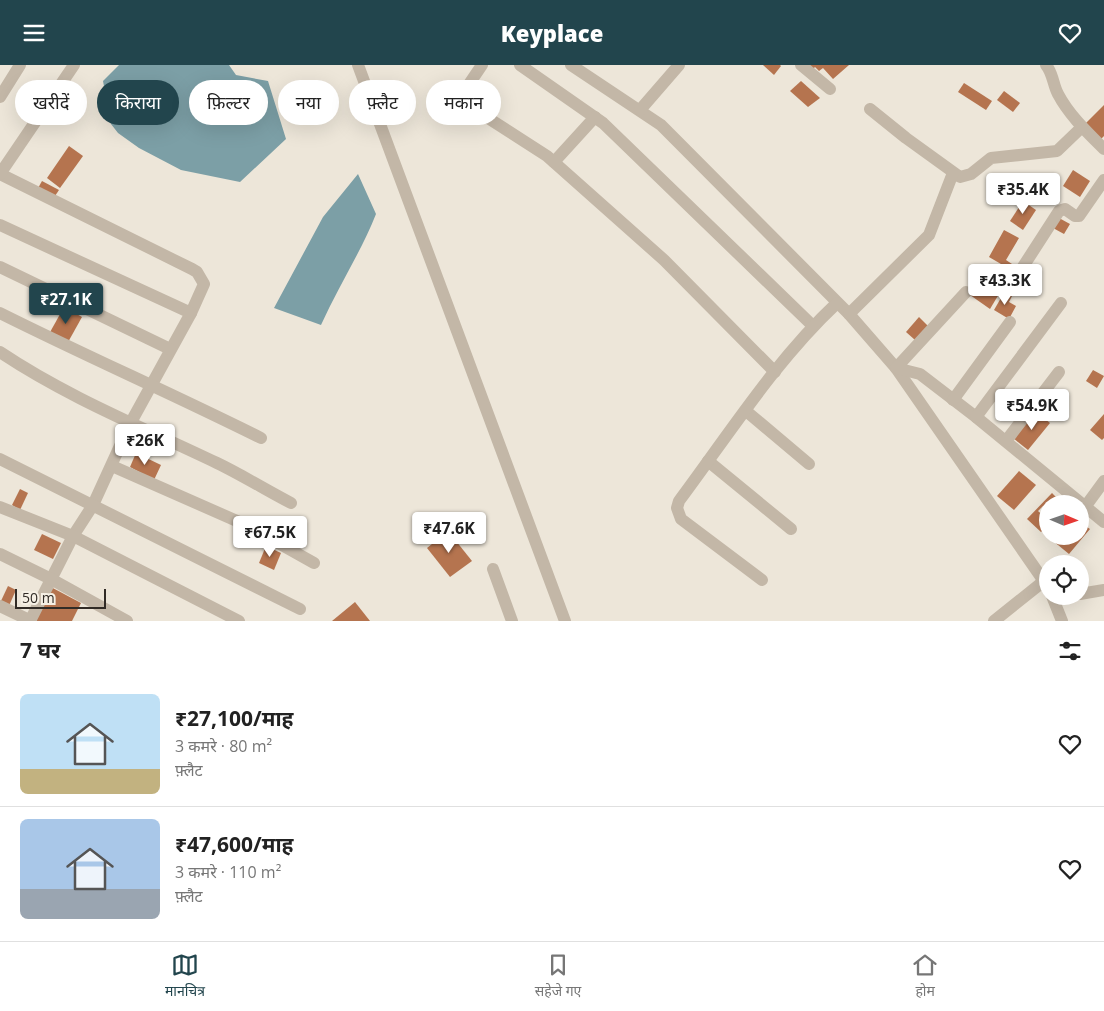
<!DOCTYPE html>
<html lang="hi">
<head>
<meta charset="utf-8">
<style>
  :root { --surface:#fff; --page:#f6f6f6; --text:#222; --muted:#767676; --line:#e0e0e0; --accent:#22454d }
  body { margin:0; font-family:"Open Sans","Noto Sans Devanagari",sans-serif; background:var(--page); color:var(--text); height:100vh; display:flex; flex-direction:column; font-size:19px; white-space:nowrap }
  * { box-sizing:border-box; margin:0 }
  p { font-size:16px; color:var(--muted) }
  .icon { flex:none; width:28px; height:28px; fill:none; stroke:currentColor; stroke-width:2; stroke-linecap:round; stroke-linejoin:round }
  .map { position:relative; height:556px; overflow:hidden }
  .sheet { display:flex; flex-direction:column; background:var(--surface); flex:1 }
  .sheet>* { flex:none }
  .top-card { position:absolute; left:15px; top:15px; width:500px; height:45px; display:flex; gap:10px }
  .needle { width:32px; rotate:92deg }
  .buttons { position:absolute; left:1039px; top:430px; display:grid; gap:10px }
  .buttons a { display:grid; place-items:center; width:50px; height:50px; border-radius:50%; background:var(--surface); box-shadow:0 5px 20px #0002; font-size:25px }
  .scale { position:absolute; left:15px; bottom:12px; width:91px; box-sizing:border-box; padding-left:5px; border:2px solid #312b26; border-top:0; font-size:14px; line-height:18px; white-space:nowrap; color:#312b26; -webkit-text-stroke:4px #f6f0e5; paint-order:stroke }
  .price { position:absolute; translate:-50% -42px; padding:0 11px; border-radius:5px; background:#fff; color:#222; font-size:16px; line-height:32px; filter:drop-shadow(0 1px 2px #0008) }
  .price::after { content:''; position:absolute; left:50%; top:30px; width:15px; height:11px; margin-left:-8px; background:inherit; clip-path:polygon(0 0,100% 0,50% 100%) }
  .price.current { background:var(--accent); color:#fff }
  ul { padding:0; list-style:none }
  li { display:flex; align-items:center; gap:15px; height:125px; padding:0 20px }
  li+li { border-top:1px solid var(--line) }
  li span { display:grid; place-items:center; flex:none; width:140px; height:100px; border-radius:8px; color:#555 }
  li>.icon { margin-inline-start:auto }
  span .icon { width:60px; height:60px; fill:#fffc; stroke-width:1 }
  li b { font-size:21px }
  h2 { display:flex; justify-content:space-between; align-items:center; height:60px; padding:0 20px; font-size:21px }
  .pill { padding:0 18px; border-radius:22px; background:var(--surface); box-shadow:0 5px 20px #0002; font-size:18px; line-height:45px }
  .pill.current { background:var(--accent); color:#fff }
  header { display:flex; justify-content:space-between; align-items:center; height:65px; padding:0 20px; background:var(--accent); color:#fff; font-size:22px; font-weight:800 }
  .menu { display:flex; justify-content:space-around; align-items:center; height:70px; border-top:1px solid var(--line); background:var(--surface); font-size:14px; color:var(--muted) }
  .menu a { display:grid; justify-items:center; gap:2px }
  .menu .current { color:var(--accent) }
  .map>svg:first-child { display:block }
</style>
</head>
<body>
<header><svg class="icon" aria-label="menu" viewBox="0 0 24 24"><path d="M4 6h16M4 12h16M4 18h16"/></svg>Keyplace<svg class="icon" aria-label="heart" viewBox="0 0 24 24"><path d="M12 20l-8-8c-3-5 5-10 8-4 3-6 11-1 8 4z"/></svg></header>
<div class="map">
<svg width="1104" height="556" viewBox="0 0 1104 556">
  <rect width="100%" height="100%" fill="#ede6d9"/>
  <g fill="#7c9fa6">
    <path d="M 119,0 L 229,0 L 236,10 L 268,16 L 286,74 L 240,117 L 181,105 L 139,83 L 118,68 L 111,59 L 103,16 Z"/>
    <path d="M 358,109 L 376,149 C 361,187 338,222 321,260 L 274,243 L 323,152 Z"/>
  </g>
  <g fill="#b5744f">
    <path d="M 763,0 L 780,0 L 781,1 L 774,10 Z"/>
    <path d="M 805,0 L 849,0 L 833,14 L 823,3 L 819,6 L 815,2 L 811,6 Z"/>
    <path d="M 801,16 L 820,33 L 808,42 L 790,26 Z"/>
    <path d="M 964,18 L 992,36 L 986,45 L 958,27 Z"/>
    <path d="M 1004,26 L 1020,38 L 1013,47 L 997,35 Z"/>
    <path d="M 1104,40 L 1104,71 L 1100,75 L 1085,59 Z"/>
    <path d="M 69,81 L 83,91 L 60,123 L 47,113 Z"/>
    <path d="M 1073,105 L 1090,116 L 1080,132 L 1063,121 Z"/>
    <path d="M 42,116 L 59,125 L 53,134 L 37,125 Z"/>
    <path d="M 1023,136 L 1036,145 L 1023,165 L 1010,156 Z"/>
    <path d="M 1059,153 L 1070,159 L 1064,169 L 1053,163 Z"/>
    <path d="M 1004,165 L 1019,173 L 1006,195 L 1015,201 L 1013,206 L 989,192 Z"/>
    <path d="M 980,216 L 999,229 L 990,244 L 970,230 Z"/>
    <path d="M 1005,226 L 1012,231 L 1009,237 L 1016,241 L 1009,254 L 994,245 Z"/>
    <path d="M 64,242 L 82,252 L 67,279 L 49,269 Z"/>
    <path d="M 919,252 L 928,261 L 915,275 L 906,267 Z"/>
    <path d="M 1093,305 L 1104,311 L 1097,323 L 1086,316 Z"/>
    <path d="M 1035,346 L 1050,358 L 1028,385 L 1013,373 Z"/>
    <path d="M 1104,349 L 1104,373 L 1102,375 L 1090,365 Z"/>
    <path d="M 136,388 L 161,400 L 154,415 L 130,402 Z"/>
    <path d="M 1019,406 L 1036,420 L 1014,445 L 997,431 Z"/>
    <path d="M 20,424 L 28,428 L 20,445 L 12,440 Z"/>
    <path d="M 1052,428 L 1063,439 L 1048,439 L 1048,445 L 1043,441 L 1038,446 L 1046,453 L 1048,451 L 1048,460 L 1041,467 L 1027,454 Z"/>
    <path d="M 1080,457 L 1090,464 L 1069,489 L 1047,471 L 1080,471 Z"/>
    <path d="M 448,466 L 472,496 L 450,512 L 427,483 Z"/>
    <path d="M 42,469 L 61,478 L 53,494 L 34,485 Z"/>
    <path d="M 266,481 L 281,488 L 274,505 L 259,498 Z"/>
    <path d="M 8,521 L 16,525 L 8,543 L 0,538 Z"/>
    <path d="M 49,521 L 81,538 L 72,556 L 36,556 Z"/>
    <path d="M 355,537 L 370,556 L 332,556 Z"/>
  </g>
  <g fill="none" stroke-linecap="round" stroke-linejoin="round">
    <g stroke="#c3b7a7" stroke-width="12">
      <path d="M 358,0 L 565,556"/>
      <path d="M 482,0 L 463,28 L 463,37 L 547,91 L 664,195 L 775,307"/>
      <path d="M 520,0 L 603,58 L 813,261"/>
      <path d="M 571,0 L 661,60 L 849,249 L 896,303 L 1048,522"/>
      <path d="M 801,0 L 830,24"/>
      <path d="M 1046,0 C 1053,8 1053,20 1058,29 C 1069,50 1087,67 1104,84"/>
      <path d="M 0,32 L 20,0"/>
      <path d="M 870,44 L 906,73 L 960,112 L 971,109 L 991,93 L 1057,86 L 1082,62"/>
      <path d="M 640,45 L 679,0"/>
      <path d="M 554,97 L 595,52"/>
      <path d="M 0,109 L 192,204 L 197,207 L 204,219 L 191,248 L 130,359 L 93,440 L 73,471 L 30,556"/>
      <path d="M 0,109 L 74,0"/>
      <path d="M 0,160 L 191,248"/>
      <path d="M 0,202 L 170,284"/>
      <path d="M 1008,225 L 1059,146 L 1065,144 L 1075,151 L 1079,151 L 1104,115"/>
      <path d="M 966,227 L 896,303 L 920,309 L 976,352 L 1104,457"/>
      <path d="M 0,248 C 86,291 175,330 261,373"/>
      <path d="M 849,249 L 929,170 L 953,108"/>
      <path d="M 0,287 C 67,332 144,363 217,398 C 242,410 266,425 291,438"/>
      <path d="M 953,335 L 1010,257"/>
      <path d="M 746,346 L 809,399"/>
      <path d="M 976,352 L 1061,238"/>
      <path d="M 1006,376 L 1059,307"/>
      <path d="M 0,394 L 300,544"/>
      <path d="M 708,396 L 791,464"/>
      <path d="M 112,401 L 246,460 L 314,498"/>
      <path d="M 0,442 L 73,471 L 239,556"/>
      <path d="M 1085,442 L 1104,416"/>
      <path d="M 0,489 L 51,514 L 127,556"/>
      <path d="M 493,504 L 512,556"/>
      <path d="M 762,515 L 681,454 L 677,443 L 679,436 C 729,369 776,295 837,238"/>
      <path d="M 1080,529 L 1104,525"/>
      <path d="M 1052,531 L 1062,556"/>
      <path d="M 1054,534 L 1070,531"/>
      <path d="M 0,541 L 31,556"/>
      <path d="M 994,556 L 1044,516"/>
    </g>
  </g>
</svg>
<div class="buttons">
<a><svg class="needle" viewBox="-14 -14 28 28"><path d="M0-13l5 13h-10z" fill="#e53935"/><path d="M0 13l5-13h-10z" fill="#767676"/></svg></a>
<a><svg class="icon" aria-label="locate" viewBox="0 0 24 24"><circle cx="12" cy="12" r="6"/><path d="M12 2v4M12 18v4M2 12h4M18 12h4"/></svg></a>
</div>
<div class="scale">50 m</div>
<b class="price" style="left:1023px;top:150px">₹35.4K</b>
<b class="price" style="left:1005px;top:241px">₹43.3K</b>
<b class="price current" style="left:66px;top:260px">₹27.1K</b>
<b class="price" style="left:1032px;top:366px">₹54.9K</b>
<b class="price" style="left:145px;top:401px">₹26K</b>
<b class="price" style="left:449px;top:489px">₹47.6K</b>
<b class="price" style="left:270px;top:493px">₹67.5K</b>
<div class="top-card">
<a class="pill">खरीदें</a>
<a class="pill current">किराया</a>
<a class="pill">फ़िल्टर</a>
<a class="pill">नया</a>
<a class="pill">फ़्लैट</a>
<a class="pill">मकान</a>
</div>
</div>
<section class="sheet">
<h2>7 घर<svg class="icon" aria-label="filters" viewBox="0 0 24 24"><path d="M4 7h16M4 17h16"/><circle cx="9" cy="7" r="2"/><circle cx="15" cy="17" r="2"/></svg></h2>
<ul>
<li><span style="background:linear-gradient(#bfe0f5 75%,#c2b280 0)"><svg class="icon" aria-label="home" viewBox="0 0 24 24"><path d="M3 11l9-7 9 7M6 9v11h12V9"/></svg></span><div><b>₹27,100/माह</b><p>3 कमरे · 80 m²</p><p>फ़्लैट</p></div><svg class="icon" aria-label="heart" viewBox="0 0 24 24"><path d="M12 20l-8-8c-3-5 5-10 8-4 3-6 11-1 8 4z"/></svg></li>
<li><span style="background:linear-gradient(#a9c7e8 70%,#9aa5b1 0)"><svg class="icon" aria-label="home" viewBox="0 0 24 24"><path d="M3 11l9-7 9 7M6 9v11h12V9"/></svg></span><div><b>₹47,600/माह</b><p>3 कमरे · 110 m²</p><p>फ़्लैट</p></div><svg class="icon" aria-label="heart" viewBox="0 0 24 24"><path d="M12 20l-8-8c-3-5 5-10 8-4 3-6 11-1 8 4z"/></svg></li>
</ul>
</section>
<nav class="menu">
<a class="current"><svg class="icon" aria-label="map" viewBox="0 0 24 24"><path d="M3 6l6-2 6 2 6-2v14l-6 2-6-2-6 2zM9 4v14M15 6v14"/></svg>मानचित्र</a>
<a><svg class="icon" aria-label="saved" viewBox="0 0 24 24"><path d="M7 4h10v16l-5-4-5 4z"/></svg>सहेजे गए</a>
<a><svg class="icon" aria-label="home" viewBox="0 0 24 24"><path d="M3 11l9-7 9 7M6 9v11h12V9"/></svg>होम</a>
</nav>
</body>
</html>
